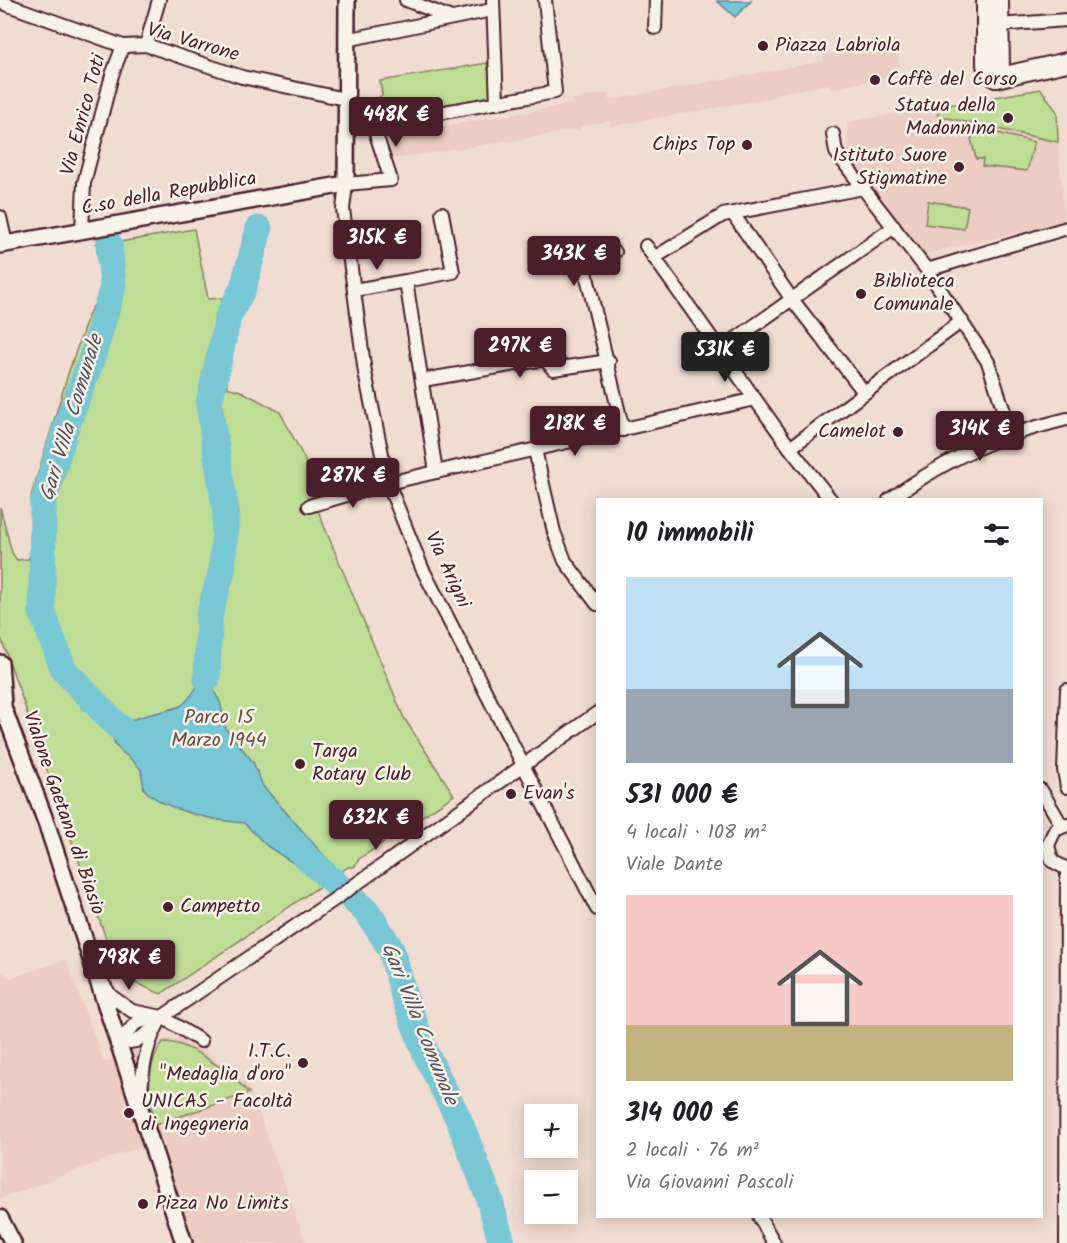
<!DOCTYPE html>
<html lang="it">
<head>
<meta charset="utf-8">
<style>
  :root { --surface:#fff; --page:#f2f2f2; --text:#202124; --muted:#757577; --accent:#4a1f2b }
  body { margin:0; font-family:Kalam,sans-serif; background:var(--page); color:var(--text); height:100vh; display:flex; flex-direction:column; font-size:22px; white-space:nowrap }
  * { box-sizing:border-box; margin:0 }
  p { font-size:20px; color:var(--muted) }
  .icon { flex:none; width:33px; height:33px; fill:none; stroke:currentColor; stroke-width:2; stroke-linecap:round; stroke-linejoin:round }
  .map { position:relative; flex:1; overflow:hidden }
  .panel { position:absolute; left:596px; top:498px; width:447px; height:720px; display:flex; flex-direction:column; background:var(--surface); border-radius:0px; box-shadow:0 3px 15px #0003 }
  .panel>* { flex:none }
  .tools { position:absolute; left:524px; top:1104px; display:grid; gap:12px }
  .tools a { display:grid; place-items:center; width:54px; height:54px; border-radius:0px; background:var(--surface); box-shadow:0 3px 15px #0003; font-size:30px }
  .price { position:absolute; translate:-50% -51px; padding:0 14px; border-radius:6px; background:var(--accent); color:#fff; font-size:20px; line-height:39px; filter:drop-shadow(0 2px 3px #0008) }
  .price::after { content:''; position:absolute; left:50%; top:36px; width:18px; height:14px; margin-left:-9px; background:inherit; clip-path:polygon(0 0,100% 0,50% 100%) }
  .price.current { background:#222; color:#fff }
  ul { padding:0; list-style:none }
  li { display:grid; align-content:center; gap:12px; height:318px; padding:0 30px }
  li span { display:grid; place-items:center; height:186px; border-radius:0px; color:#555 }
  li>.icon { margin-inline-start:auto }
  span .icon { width:108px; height:108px; fill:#fffc; stroke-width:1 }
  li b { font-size:26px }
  h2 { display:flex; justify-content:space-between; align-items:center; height:72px; padding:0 30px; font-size:26px }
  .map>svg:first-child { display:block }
</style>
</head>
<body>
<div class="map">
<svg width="1067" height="1243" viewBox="0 0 1067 1243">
  <rect width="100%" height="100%" fill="#f1dcd2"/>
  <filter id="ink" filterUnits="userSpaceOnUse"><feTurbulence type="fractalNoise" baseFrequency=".0167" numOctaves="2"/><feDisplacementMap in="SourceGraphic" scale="12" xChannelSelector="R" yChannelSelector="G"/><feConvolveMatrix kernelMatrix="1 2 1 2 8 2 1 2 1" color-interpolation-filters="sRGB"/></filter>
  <g filter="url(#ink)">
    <g fill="#ecccc3">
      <path d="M 896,40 L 900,74 L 831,89 L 830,84 L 777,93 L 777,97 L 612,126 L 610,121 L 580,126 L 580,130 L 392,159 L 389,136 L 573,104 L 573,99 L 609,93 L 610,100 L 824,61 L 824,55 Z"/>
      <path d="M 937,107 L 938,116 L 1058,142 L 1064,219 L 1061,223 L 922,254 L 848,152 L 847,122 Z"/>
      <path d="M 66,960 L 104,1062 L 167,1039 L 181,1038 L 202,1047 L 249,1086 L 306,1243 L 195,1243 L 157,1140 L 0,1199 L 0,971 L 10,978 Z"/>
    </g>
    <g fill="#bfdd95" stroke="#847e60" stroke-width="1.5">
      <path d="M 487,63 L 494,96 L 387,114 L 378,115 L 374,109 L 375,100 L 382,95 L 380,81 Z"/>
      <path d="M 1041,89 L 1057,112 L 1058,142 L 938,116 L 937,107 Z"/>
      <path d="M 985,130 L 1034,142 L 1027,171 L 982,166 L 983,159 L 976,159 L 971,139 L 975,133 Z"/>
      <path d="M 928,201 L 968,207 L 964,229 L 925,224 Z"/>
      <path d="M 194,229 L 208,299 L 222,298 L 230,335 L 227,387 L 243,392 L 280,412 L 304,458 L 320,516 L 404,718 L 454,795 L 359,859 L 354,867 L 348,867 L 161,994 L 119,976 L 0,635 L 0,507 L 12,553 L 17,560 L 28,559 L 35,544 L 31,496 L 69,371 L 90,311 L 101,294 L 109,244 Z"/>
      <path d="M 163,1042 C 190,1041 231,1074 249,1093 L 155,1125 C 148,1097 145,1066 163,1042 Z"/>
    </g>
    <g fill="#78c7d5" stroke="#668491" stroke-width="1.5">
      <path d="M 717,1 L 751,1 L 735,17 Z"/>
      <path d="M 203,679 L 207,679 L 220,702 L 226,729 L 253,762 L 263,786 L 333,866 L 335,872 L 327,881 L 316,878 L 267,846 L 244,823 C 217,821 164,811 144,789 L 141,770 C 134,758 117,753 113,739 C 107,717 168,714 182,705 C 192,698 195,687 203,679 Z"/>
    </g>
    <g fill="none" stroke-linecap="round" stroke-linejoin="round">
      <g stroke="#78c7d5" stroke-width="27">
        <path d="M 109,244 L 113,286 L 92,358 L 65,430 L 43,503 L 42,612 L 64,670 L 116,725 L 147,746"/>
        <path d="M 207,679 L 209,616 L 222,570 L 226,513 L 209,404 L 228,317 L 243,288 L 259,229"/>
        <path d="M 303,854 L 368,913 L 391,949 L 404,996 L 426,1054 L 459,1120 L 488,1195 L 502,1243"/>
      </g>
      <defs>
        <g id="minor">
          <path d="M 406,0 L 449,17"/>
          <path d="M 493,0 L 497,103"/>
          <path d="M 0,2 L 123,46 L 146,45 L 242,77 L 345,99 L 373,125 L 555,92 L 545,0"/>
          <path d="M 999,25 L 1067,20"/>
          <path d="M 655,28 L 656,0"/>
          <path d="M 346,40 L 492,10"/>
          <path d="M 146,45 L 159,0"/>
          <path d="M 373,125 L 391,180 L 346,184 L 343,209 L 365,373 L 388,483 L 422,568 L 597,909"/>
          <path d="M 833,134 L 836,152 L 863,188"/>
          <path d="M 733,214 L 791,298 L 864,392"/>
          <path d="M 0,217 L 6,244"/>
          <path d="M 82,231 L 84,183 L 112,75 L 123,46"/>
          <path d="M 646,246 L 790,448 L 831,500"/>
          <path d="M 615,252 L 583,260 L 623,430"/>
          <path d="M 654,258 L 723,215 L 863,188 L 927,270 L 988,362 L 1011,433"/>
          <path d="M 927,270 L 1067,228"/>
          <path d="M 354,290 L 406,281"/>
          <path d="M 720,350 L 894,227"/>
          <path d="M 423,380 L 545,359 L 553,369 L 609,361"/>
          <path d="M 790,448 L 962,321"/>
          <path d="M 535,450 L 554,532 L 565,561 L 597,604"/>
          <path d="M 436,472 L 406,281 L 453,272 L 442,213"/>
          <path d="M 889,500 C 951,456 994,437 1067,419"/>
          <path d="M 309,506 L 388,483 L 755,399"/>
          <path d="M 1067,690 L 1064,770 L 1067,787"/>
          <path d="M 1041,790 L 1062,826"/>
          <path d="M 1067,825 L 1055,830 L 1048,845 L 1052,861 L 1067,869"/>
          <path d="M 102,982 L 111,996 L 132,1011 L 162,1017 L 201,1041"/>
          <path d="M 117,1044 L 136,1023 L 155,1018"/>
          <path d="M 117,1044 L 136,1041 L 156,1027"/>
          <path d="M 141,1101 C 141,1072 146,1042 162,1017 L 338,897 L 597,713"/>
          <path d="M 759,1216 L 774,1243"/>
          <path d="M 1066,1243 L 1067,869"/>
        </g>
        <g id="tertiary">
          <path d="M 0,245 L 346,184 L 347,0"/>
          <path d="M 0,663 L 3,704"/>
          <path d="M 0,699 L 47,825 L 184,1243"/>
          <path d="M 0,1218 L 13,1243"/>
        </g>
        <g id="secondary">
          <path d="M 986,0 L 986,65 L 996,78"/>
          <path d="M 996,78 L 1000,71 L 999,0"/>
          <path d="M 996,78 L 1067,62"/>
        </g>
      </defs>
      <use href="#minor" stroke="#4a1f2b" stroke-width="16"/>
      <use href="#tertiary" stroke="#4a1f2b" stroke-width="20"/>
      <use href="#secondary" stroke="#4a1f2b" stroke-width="22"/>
      <use href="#minor" stroke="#f7f3e8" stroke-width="12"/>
      <use href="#tertiary" stroke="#f7f3e8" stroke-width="15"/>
      <use href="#secondary" stroke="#f7f3e8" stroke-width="18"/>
    </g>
  </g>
  <g fill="#4a1f2b" stroke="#f7f3e8" stroke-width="2">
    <circle cx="763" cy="46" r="6"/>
    <circle cx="875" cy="80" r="6"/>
    <circle cx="1008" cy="118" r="6"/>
    <circle cx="747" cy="145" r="6"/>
    <circle cx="959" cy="167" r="6"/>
    <circle cx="861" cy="294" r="6"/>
    <circle cx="898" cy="432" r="6"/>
    <circle cx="300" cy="764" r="6"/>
    <circle cx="511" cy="794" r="6"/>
    <circle cx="168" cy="907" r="6"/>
    <circle cx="303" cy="1063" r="6"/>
    <circle cx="129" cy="1113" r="6"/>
    <circle cx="143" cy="1204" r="6"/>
  </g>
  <g text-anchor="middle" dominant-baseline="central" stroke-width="5" stroke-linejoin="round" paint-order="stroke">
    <g font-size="20" fill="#4a1f2b" stroke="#f7f3e8">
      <text transform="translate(193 43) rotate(16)">Via Varrone</text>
      <text transform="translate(84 115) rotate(-75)">Via Enrico Toti</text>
      <text transform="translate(169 194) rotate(-10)">C.so della Repubblica</text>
      <text transform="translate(447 570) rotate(65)">Via Arigni</text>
      <text transform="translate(63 813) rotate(71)">Vialone Gaetano di Biasio</text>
    </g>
    <g font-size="20" fill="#4a1f2b" stroke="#f7f3e8" text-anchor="start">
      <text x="775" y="46">Piazza Labriola</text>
      <text x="887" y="80">Caffè del Corso</text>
      <text x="996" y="106" text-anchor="end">Statua della<tspan x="996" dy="23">Madonnina</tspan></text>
      <text x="735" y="145" text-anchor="end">Chips Top</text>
      <text x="947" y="156" text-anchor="end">Istituto Suore<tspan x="947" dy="23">Stigmatine</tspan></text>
      <text x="873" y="282">Biblioteca<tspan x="873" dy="23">Comunale</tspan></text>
      <text x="886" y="432" text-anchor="end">Camelot</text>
      <text x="312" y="752">Targa<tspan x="312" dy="23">Rotary Club</tspan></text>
      <text x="523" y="794">Evan's</text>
      <text x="180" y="907">Campetto</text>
      <text x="291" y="1052" text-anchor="end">I.T.C.<tspan x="291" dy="23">"Medaglia d'oro"</tspan></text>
      <text x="141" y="1102">UNICAS - Facoltà<tspan x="141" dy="23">di Ingegneria</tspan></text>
      <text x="155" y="1204">Pizza No Limits</text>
    </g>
    <g font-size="20" fill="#674e46" stroke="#f7f3e8">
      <text x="219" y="718">Parco 15<tspan x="219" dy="23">Marzo 1944</tspan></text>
    </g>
    <g font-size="21" font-style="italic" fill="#58515e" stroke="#f7f3e8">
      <text transform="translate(72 418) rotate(-73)">Gari Villa Comunale</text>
      <text transform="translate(419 1024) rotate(68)">Gari Villa Comunale</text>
    </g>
  </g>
</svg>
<div class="tools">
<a>+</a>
<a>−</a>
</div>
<b class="price" style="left:396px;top:148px">448K €</b>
<b class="price" style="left:377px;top:271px">315K €</b>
<b class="price" style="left:574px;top:287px">343K €</b>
<b class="price" style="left:520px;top:379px">297K €</b>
<b class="price current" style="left:725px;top:383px">531K €</b>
<b class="price" style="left:575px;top:457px">218K €</b>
<b class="price" style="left:980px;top:462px">314K €</b>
<b class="price" style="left:353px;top:509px">287K €</b>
<b class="price" style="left:376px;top:851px">632K €</b>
<b class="price" style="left:129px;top:991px">798K €</b>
<section class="panel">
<h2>10 immobili<svg class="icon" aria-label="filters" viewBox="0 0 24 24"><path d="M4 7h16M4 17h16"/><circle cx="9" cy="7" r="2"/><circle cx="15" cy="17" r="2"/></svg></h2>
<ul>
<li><span style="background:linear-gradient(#bfe0f5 60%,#9aa5b1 0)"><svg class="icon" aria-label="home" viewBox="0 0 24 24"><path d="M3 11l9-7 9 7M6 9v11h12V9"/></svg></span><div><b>531 000 €</b><p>4 locali · 108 m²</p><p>Viale Dante</p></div></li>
<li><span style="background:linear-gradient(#f6c9c9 70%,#c2b280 0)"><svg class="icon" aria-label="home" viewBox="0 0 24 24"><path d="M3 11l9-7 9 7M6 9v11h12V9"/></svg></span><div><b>314 000 €</b><p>2 locali · 76 m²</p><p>Via Giovanni Pascoli</p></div></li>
</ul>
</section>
</div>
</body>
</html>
